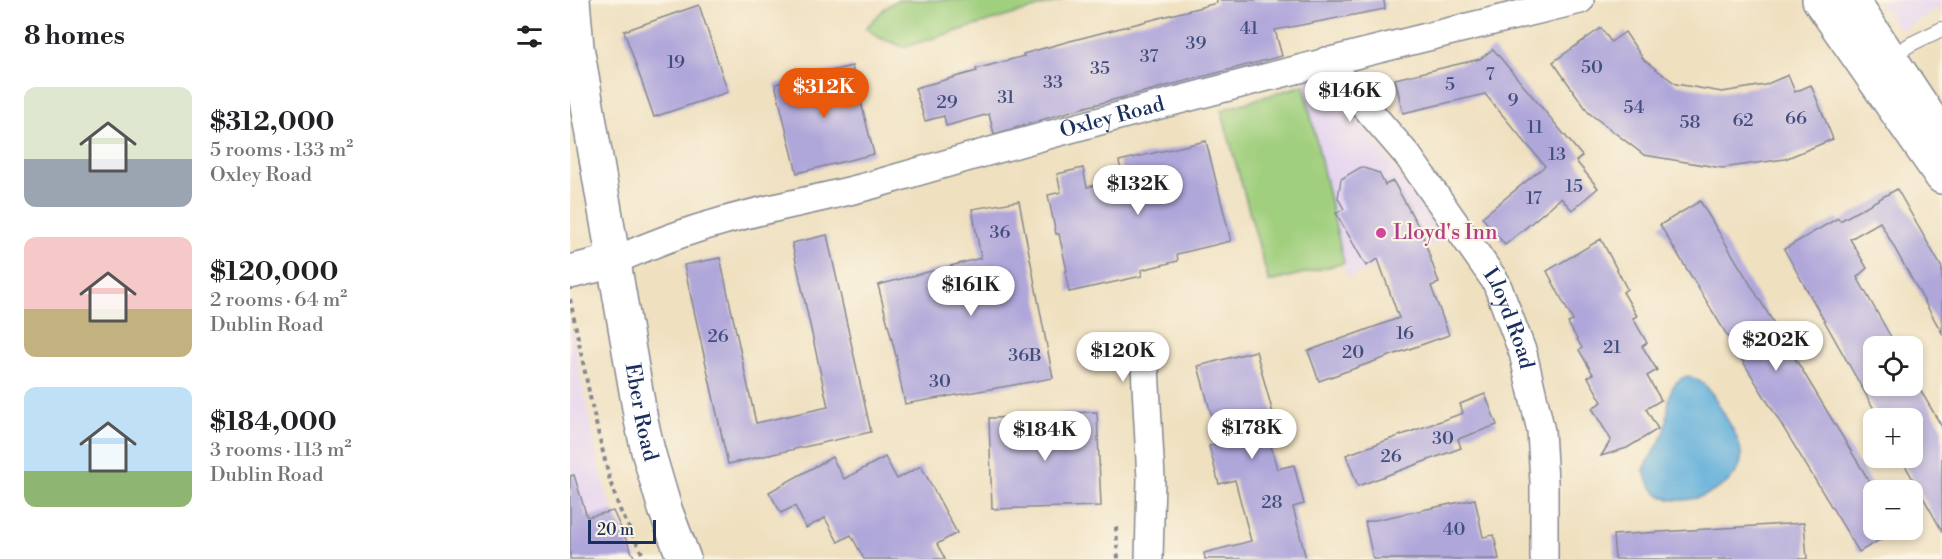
<!DOCTYPE html>
<html lang="en">
<head>
<meta charset="utf-8">
<style>
  :root { --surface:#fff; --page:#f6f6f6; --text:#202124; --muted:#757577; --accent:#ea580c }
  body { margin:0; font-family:"Libre Bodoni",serif; background:var(--page); color:var(--text); height:100vh; display:flex; flex-direction:column; font-size:22px; white-space:nowrap }
  * { box-sizing:border-box; margin:0 }
  p { font-size:20px; color:var(--muted) }
  .icon { flex:none; width:33px; height:33px; fill:none; stroke:currentColor; stroke-width:2; stroke-linecap:round; stroke-linejoin:round }
  .map { position:relative; flex:1; overflow:hidden }
  .details { display:flex; flex-direction:column; background:var(--surface); width:570px }
  .details>* { flex:none }
  .buttons { position:absolute; left:1293px; top:336px; display:grid; gap:12px }
  .buttons a { display:grid; place-items:center; width:60px; height:60px; border-radius:12px; background:var(--surface); box-shadow:0 3px 9px #0003; font-size:30px }
  .scale { position:absolute; left:18px; bottom:15px; width:68px; box-sizing:border-box; padding-left:6px; border:3px solid #1b2f5e; border-top:0; font-size:16px; line-height:21px; white-space:nowrap; color:#1b2f5e; -webkit-text-stroke:4px #fcf5e5; paint-order:stroke }
  .price { position:absolute; translate:-50% -51px; padding:0 14px; border-radius:21px; background:#fff; color:#222; font-size:20px; line-height:39px; filter:drop-shadow(0 2px 3px #0008) }
  .price::after { content:''; position:absolute; left:50%; top:36px; width:18px; height:14px; margin-left:-9px; background:inherit; clip-path:polygon(0 0,100% 0,50% 100%) }
  .price.selected { background:var(--accent); color:#fff }
  ul { padding:0; list-style:none }
  li { display:flex; align-items:center; gap:18px; height:150px; padding:0 24px }
  li span { display:grid; place-items:center; flex:none; width:168px; height:120px; border-radius:12px; color:#555 }
  li>.icon { margin-inline-start:auto }
  span .icon { width:72px; height:72px; fill:#fffc; stroke-width:1 }
  li b { font-size:26px }
  h2 { display:flex; justify-content:space-between; align-items:center; height:72px; padding:0 24px; font-size:26px }
  main { display:flex; flex:1; min-height:0 }
  .map>svg:first-child { display:block }
</style>
</head>
<body>
<main>
<section class="details">
<h2>8 homes<svg class="icon" aria-label="filters" viewBox="0 0 24 24"><path d="M4 7h16M4 17h16"/><circle cx="9" cy="7" r="2"/><circle cx="15" cy="17" r="2"/></svg></h2>
<ul>
<li><span style="background:linear-gradient(#dfe7d0 60%,#9aa5b1 0)"><svg class="icon" aria-label="home" viewBox="0 0 24 24"><path d="M3 11l9-7 9 7M6 9v11h12V9"/></svg></span><div><b>$312,000</b><p>5 rooms · 133 m²</p><p>Oxley Road</p></div></li>
<li><span style="background:linear-gradient(#f6c9c9 60%,#c2b280 0)"><svg class="icon" aria-label="home" viewBox="0 0 24 24"><path d="M3 11l9-7 9 7M6 9v11h12V9"/></svg></span><div><b>$120,000</b><p>2 rooms · 64 m²</p><p>Dublin Road</p></div></li>
<li><span style="background:linear-gradient(#bfe0f5 70%,#8fb573 0)"><svg class="icon" aria-label="home" viewBox="0 0 24 24"><path d="M3 11l9-7 9 7M6 9v11h12V9"/></svg></span><div><b>$184,000</b><p>3 rooms · 113 m²</p><p>Dublin Road</p></div></li>
</ul>
</section>
<div class="map">
<svg width="1372" height="559" viewBox="0 0 1372 559">
  <rect width="100%" height="100%" fill="#fcf5e5"/>
  <filter id="ink" filterUnits="userSpaceOnUse"><feTurbulence type="fractalNoise" baseFrequency=".0167" numOctaves="2"/><feDisplacementMap in="SourceGraphic" scale="12" xChannelSelector="R" yChannelSelector="G"/><feConvolveMatrix kernelMatrix="1 2 1 2 8 2 1 2 1" color-interpolation-filters="sRGB"/></filter>
  <filter id="wash" filterUnits="userSpaceOnUse"><feTurbulence type="fractalNoise" baseFrequency=".008" numOctaves="4" result="noise"/><feDisplacementMap in="SourceGraphic" scale="24" xChannelSelector="R" yChannelSelector="G"/><feGaussianBlur stdDeviation="1.35" result="paint"/><feColorMatrix in="noise" values="0 0 0 0 0 0 0 0 0 0 0 0 0 0 0 0 0 1.4 0 .05"/><feComposite in="paint" operator="in"/></filter>
  <g filter="url(#wash)">
    <rect width="100%" height="100%" fill="#efe0c0"/>
    <g fill="#e5d3f1">
      <path d="M 1307,0 L 1372,0 L 1372,6 L 1330,31 Z"/>
      <path d="M 755,71 L 877,240 L 777,278 L 733,77 Z"/>
      <path d="M 0,320 L 26,453 L 38,498 L 68,559 L 0,559 Z"/>
    </g>
    <g fill="#a0cf7e" stroke="#5e7f6e" stroke-width="1.5">
      <path d="M 327,0 L 492,0 L 334,47 L 310,38 L 296,28 L 315,8 Z"/>
      <path d="M 734,85 L 774,263 L 699,282 L 651,110 Z"/>
    </g>
    <path fill="#60afda" stroke="#3e6f9c" stroke-width="1.5" d="M 1118,376 C 1140,383 1143,396 1154,414 C 1161,426 1169,439 1171,452 C 1176,484 1121,508 1096,498 C 1084,493 1077,482 1074,470 C 1079,457 1089,446 1094,433 C 1102,412 1091,384 1118,376 Z"/>
    <g id="blocks">
      <g fill="#afa6da">
        <path d="M 646,0 L 814,0 L 815,9 L 705,30 L 712,56 L 512,108 L 424,134 L 419,114 L 376,126 L 374,116 L 355,121 L 345,88 L 407,71 L 406,69 L 454,56 L 453,54 L 500,41 L 647,3 Z"/>
        <path d="M 129,5 L 158,92 L 84,117 L 54,31 Z"/>
        <path d="M 1031,28 L 1041,42 L 1055,32 L 1074,60 L 1106,84 L 1152,92 L 1195,85 L 1218,75 L 1225,92 L 1241,85 L 1263,139 L 1215,159 L 1152,168 L 1074,155 L 1019,113 L 983,62 Z"/>
        <path d="M 923,49 L 1012,156 L 1006,161 L 1028,188 L 1002,210 L 991,198 L 935,245 L 912,217 L 975,166 L 915,94 L 833,113 L 825,79 L 910,59 Z"/>
        <path d="M 282,66 L 304,154 L 227,173 L 205,84 Z"/>
        <path d="M 636,141 L 661,241 L 607,254 L 608,261 L 571,270 L 572,276 L 499,292 L 495,271 L 497,271 L 489,234 L 486,234 L 478,195 L 491,192 L 487,174 L 513,168 L 517,187 L 553,179 L 549,161 Z"/>
        <path d="M 791,167 L 809,173 L 815,185 L 823,181 L 851,231 L 869,283 L 861,286 L 879,335 L 749,381 L 738,351 L 829,318 L 808,259 L 796,266 L 766,213 L 774,209 L 768,198 L 771,179 Z"/>
        <path d="M 1327,189 L 1372,268 L 1372,333 L 1310,222 L 1280,239 L 1297,268 L 1287,277 L 1326,346 L 1304,346 L 1304,386 L 1348,386 L 1372,427 L 1372,531 L 1331,458 L 1342,458 L 1342,418 L 1309,418 L 1214,249 L 1268,218 L 1270,221 Z"/>
        <path d="M 449,201 L 483,378 L 335,404 L 326,360 L 327,360 L 308,285 L 411,258 L 402,209 Z"/>
        <path d="M 1130,201 L 1304,489 L 1304,530 L 1327,530 L 1289,552 L 1090,225 Z"/>
        <path d="M 257,235 L 301,432 L 158,464 L 114,265 L 150,258 L 186,423 L 258,407 L 222,243 Z"/>
        <path d="M 1031,239 L 1057,289 L 1053,292 L 1067,316 L 1063,318 L 1077,343 L 1072,346 L 1087,370 L 1077,376 L 1091,400 L 1076,409 L 1088,429 L 1057,448 L 1031,456 L 1041,440 L 1022,408 L 1032,402 L 1018,377 L 1023,374 L 1009,350 L 1012,348 L 998,323 L 1003,321 L 977,271 Z"/>
        <path d="M 686,351 L 707,428 L 697,431 L 707,469 L 724,465 L 734,504 L 723,507 L 736,559 L 635,559 L 634,553 L 681,541 L 665,480 L 649,484 L 639,446 L 649,443 L 628,366 Z"/>
        <path d="M 915,394 L 927,425 L 888,439 L 891,448 L 788,486 L 776,455 L 893,413 L 890,404 Z"/>
        <path d="M 527,412 L 531,506 L 422,509 L 419,418 L 490,416 L 490,413 Z"/>
        <path d="M 262,457 L 274,479 L 315,457 L 327,479 L 351,466 L 387,533 L 367,544 L 375,559 L 294,559 L 281,535 L 268,542 L 255,518 L 236,528 L 225,506 L 211,513 L 199,492 Z"/>
        <path d="M 4,475 L 17,517 L 43,511 L 65,559 L 0,559 L 0,476 Z"/>
        <path d="M 905,499 L 913,537 L 924,535 L 929,559 L 803,559 L 795,522 Z"/>
        <path d="M 1234,523 L 1237,559 L 1045,559 L 1043,535 Z"/>
      </g>
    </g>
  </g>
  <g filter="url(#ink)">
    <use href="#blocks" fill-opacity="0" stroke="#85888f" stroke-width="1.5"/>
    <g fill="none" stroke-linecap="round" stroke-linejoin="round">
      <defs>
        <path id="lane" d="M 1318,59 L 1341,44 L 1372,29"/>
        <g id="street">
          <path id="s1" d="M 756,61 L 838,156 L 926,282 L 953,353 L 971,431 L 974,482 L 974,559"/>
          <path id="s2" d="M 44,261 C 79,245 116,231 153,221 C 204,206 258,198 309,183 C 541,115 775,56 1010,0"/>
          <path d="M 575,367 L 581,479 L 579,559"/>
        </g>
        <g id="secondary">
          <path id="s3" d="M 3,0 L 7,47 L 71,420 L 78,451 L 95,509 L 114,559"/>
          <path d="M 0,272 L 44,261"/>
        </g>
        <g id="primary">
          <path d="M 1249,0 L 1372,177"/>
          <path d="M 1282,0 L 1372,136"/>
        </g>
      </defs>
      <use href="#lane" stroke="#85888f" stroke-width="16"/>
      <use href="#street" stroke="#85888f" stroke-width="30"/>
      <use href="#secondary" stroke="#85888f" stroke-width="36"/>
      <use href="#primary" stroke="#85888f" stroke-width="36"/>
      <g stroke="#85888f" stroke-width="4" stroke-dasharray="4.5 4.5" stroke-linecap="butt">
        <path d="M 0,299 L 23,411 L 40,481 L 50,510 L 75,559"/>
        <path d="M 546,527 L 548,559"/>
      </g>
      <use href="#lane" stroke="#fff" stroke-width="14"/>
      <use href="#street" stroke="#fff" stroke-width="27"/>
      <use href="#secondary" stroke="#fff" stroke-width="33"/>
      <use href="#primary" stroke="#fff" stroke-width="33"/>
    </g>
  </g>
  <circle fill="#d1479c" stroke="#fcf5e5" stroke-width="2" cx="811" cy="233" r="6"/>
  <g text-anchor="middle" dominant-baseline="central" stroke-width="4.5" stroke-linejoin="round" paint-order="stroke">
    <g font-size="18" fill="#404d7d">
      <text x="679" y="28">41</text>
      <text x="626" y="43">39</text>
      <text x="579" y="56">37</text>
      <text x="106" y="62">19</text>
      <text x="1022" y="67">50</text>
      <text x="530" y="68">35</text>
      <text x="920" y="74">7</text>
      <text x="483" y="82">33</text>
      <text x="880" y="84">5</text>
      <text x="436" y="97">31</text>
      <text x="943" y="100">9</text>
      <text x="377" y="102">29</text>
      <text x="1064" y="107">54</text>
      <text x="1226" y="118">66</text>
      <text x="1173" y="120">62</text>
      <text x="1120" y="122">58</text>
      <text x="965" y="127">11</text>
      <text x="987" y="154">13</text>
      <text x="1004" y="186">15</text>
      <text x="964" y="198">17</text>
      <text x="430" y="232">36</text>
      <text x="835" y="333">16</text>
      <text x="148" y="336">26</text>
      <text x="1042" y="347">21</text>
      <text x="783" y="352">20</text>
      <text x="455" y="355">36B</text>
      <text x="370" y="381">30</text>
      <text x="873" y="438">30</text>
      <text x="821" y="456">26</text>
      <text x="702" y="502">28</text>
      <text x="884" y="529">40</text>
    </g>
    <g font-size="21" fill="#1b2f5e" stroke="#fcf5e5">
      <text stroke="none"><textPath href="#s2" startOffset="519">Oxley Road</textPath></text>
      <text stroke="none"><textPath href="#s1" startOffset="318">Lloyd Road</textPath></text>
      <text stroke="none"><textPath href="#s3" startOffset="418">Eber Road</textPath></text>
    </g>
    <g font-size="21" fill="#b23c85" stroke="#fcf5e5" text-anchor="start">
      <text x="823" y="233">Lloyd's Inn</text>
    </g>
  </g>
</svg>
<div class="buttons">
<a><svg class="icon" aria-label="locate" viewBox="0 0 24 24"><circle cx="12" cy="12" r="6"/><path d="M12 2v4M12 18v4M2 12h4M18 12h4"/></svg></a>
<a>+</a>
<a>−</a>
</div>
<div class="scale">20 m</div>
<b class="price selected" style="left:254px;top:119px">$312K</b>
<b class="price" style="left:780px;top:123px">$146K</b>
<b class="price" style="left:568px;top:216px">$132K</b>
<b class="price" style="left:401px;top:317px">$161K</b>
<b class="price" style="left:1206px;top:372px">$202K</b>
<b class="price" style="left:553px;top:383px">$120K</b>
<b class="price" style="left:682px;top:460px">$178K</b>
<b class="price" style="left:475px;top:462px">$184K</b>
</div>
</main>
</body>
</html>
